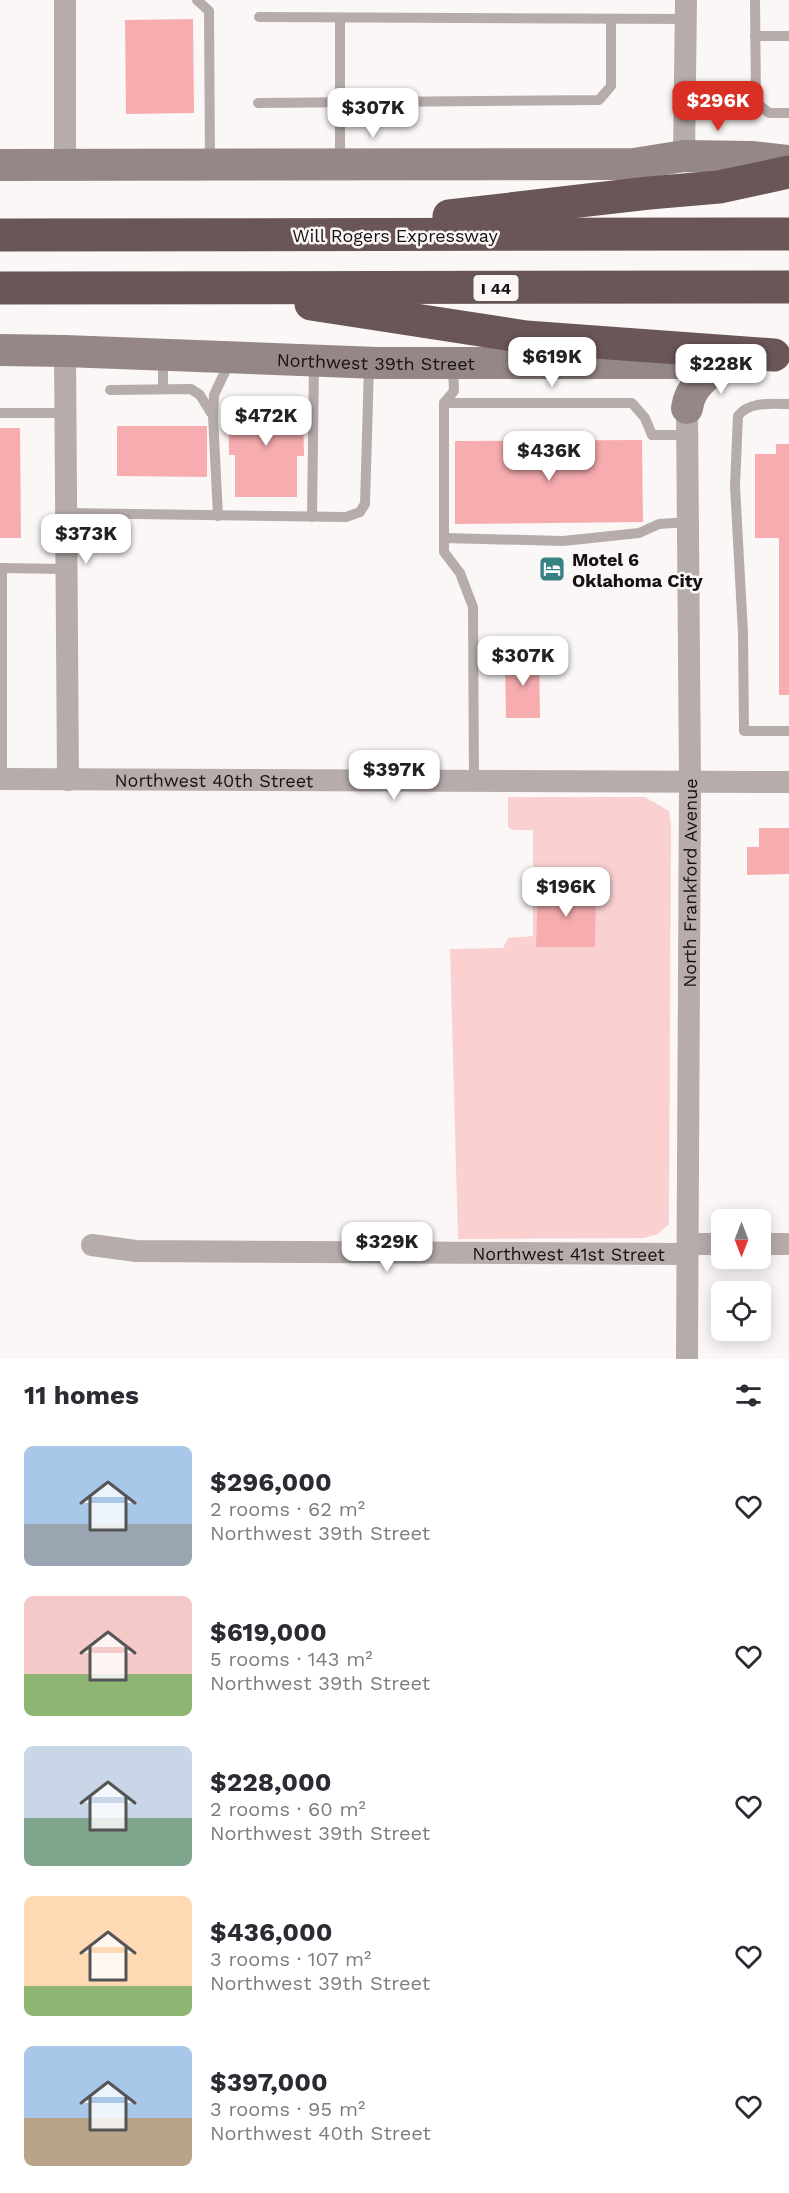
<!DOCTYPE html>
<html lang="en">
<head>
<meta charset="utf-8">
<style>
  :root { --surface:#fff; --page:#f2f2f3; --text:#2b2b33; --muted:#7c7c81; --accent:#d93025 }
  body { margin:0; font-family:"Work Sans",sans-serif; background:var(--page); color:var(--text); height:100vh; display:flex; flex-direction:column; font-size:22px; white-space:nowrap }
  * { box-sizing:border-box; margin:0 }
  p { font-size:20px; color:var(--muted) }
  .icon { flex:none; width:33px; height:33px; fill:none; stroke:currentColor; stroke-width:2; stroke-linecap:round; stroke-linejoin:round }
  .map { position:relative; height:1359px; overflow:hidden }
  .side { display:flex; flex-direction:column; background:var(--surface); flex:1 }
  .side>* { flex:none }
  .needle { width:39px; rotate:180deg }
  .fabs { position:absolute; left:711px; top:1209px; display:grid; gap:12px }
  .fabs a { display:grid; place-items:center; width:60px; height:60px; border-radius:9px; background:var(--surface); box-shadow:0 3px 15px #0003; font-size:30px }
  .price { position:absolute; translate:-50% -51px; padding:0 14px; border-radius:12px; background:#fff; color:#222; font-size:20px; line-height:39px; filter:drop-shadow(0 2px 3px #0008) }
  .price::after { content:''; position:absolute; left:50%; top:36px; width:18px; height:14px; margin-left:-9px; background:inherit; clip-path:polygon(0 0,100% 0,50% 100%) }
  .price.selected { background:var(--accent); color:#fff }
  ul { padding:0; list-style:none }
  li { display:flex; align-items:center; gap:18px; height:150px; padding:0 24px }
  li span { display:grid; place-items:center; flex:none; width:168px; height:120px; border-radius:9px; color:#555 }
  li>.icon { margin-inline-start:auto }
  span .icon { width:72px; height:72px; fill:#fffc; stroke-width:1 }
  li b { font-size:26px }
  h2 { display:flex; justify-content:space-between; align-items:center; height:72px; padding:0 24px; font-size:26px }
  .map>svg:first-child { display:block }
</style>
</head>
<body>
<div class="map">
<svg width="789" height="1359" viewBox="0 0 789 1359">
  <rect width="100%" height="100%" fill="#fcf7f7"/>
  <path fill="#fad0d1" d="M 508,797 L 645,797 L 669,811 L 671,825 L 669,1224 L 658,1234 L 644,1238 L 458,1239 L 450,949 L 503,948 L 508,938 L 533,936 L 533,830 L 513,830 L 508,827 Z"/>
  <g fill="#f7adaf">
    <path d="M 193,19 L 194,113 L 126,114 L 125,20 Z"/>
    <path d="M 303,401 L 304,456 L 297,456 L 297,497 L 235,497 L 235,455 L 229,455 L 228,402 Z"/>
    <path d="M 117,426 L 207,426 L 207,477 L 117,476 Z"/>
    <path d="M 0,428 L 20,428 L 21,538 L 0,538 Z"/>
    <path d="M 642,440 L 643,522 L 455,524 L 455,441 Z"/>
    <path d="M 776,444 L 789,444 L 789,695 L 779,695 L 779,538 L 755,538 L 755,454 L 776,454 Z"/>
    <path d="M 539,656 L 540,718 L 506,718 L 505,657 Z"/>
    <path d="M 759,828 L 789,828 L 789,874 L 747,875 L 747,847 L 759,847 Z"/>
    <path d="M 538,888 L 596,889 L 595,947 L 536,947 Z"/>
  </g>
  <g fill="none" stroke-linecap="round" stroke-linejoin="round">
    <g stroke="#b6acac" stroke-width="10">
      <path d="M 197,0 L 209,11 L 210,161"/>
      <path d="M 755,0 L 756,102 L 769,113 L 789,113"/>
      <path d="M 259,17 L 686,19"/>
      <path d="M 755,36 L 789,36"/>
      <path d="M 685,102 L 756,102"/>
      <path d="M 258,103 L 599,100 L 611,86 L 611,19"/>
      <path d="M 340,161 L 340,18"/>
      <path d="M 163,357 L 163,389"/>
      <path d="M 453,367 L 454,391 L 444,403 L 444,552 L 460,573 L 473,607 L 474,781"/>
      <path d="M 110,390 L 191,389 L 200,395 L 211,413"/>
      <path d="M 444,403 L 632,403 L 645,418 L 652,435 L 687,435"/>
      <path d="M 789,404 C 773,404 749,401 738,416 L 735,486 L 743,633 L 744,731 L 789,731"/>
      <path d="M 0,413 L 65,413"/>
      <path d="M 65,513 L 346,517 L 360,512 L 365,504 L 369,366"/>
      <path d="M 218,516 L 213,416 L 214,395 L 230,361"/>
      <path d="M 312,517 L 314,364"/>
      <path d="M 444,538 L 563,541 L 639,533 L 659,524 L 688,522"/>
      <path d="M 0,568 L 65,569"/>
      <path d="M 2,779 L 2,568"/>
    </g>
    <g stroke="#b6acac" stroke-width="22">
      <path d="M 684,156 L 686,0"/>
      <path d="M 65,164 L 65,0"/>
      <path d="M 65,351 L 68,780"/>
      <path id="s1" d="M 0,779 L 789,782"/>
      <path d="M 688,1244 L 722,1244"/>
      <path d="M 760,1244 L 789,1244"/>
      <path id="s2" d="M 92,1245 L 136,1251 L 686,1254"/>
      <path id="s3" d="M 687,1359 L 690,782 L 687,408"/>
    </g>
    <g stroke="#968787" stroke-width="32">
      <path d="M 0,165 L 634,164 L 684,156 L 751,157 L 789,161"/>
      <path id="s4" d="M 0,350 L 65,351 L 378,363 L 705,363"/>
      <path d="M 687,408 C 690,386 707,374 725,363"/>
    </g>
    <g stroke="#6a5656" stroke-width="33">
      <path d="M 449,216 L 649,193 L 719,187 L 789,172"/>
      <path d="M 0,235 L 789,234"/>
      <path d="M 0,288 L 789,287"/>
      <path d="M 311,304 L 526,337 L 774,355"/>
    </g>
  </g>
  <defs>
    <symbol id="hotel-square" viewBox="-11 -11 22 22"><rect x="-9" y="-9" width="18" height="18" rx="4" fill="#398284" stroke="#fcf7f7"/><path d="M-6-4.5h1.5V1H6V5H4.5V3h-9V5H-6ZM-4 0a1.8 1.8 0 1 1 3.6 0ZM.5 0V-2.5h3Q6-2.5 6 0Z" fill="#fff"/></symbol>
  </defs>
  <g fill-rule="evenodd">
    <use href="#hotel-square" x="537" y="554" width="30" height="30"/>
  </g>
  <g text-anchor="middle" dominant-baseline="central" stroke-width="5" stroke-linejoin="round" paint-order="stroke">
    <rect fill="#fcf7f7" stroke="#5c5555" stroke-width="1.5" x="473.5" y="275" width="45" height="26" rx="4.5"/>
    <g font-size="16" font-weight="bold" fill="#181010">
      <text x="496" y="288">I 44</text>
    </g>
    <g font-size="18" fill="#181010" stroke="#fcf7f7">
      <text x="395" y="235">Will Rogers Expressway</text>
      <text stroke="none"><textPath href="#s4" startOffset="376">Northwest 39th Street</textPath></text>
      <text stroke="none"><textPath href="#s1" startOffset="214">Northwest 40th Street</textPath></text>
      <text stroke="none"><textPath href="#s3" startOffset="476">North Frankford Avenue</textPath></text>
      <text stroke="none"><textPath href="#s2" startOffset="477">Northwest 41st Street</textPath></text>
    </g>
    <g font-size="18" font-weight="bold" fill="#181010" stroke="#fcf7f7" text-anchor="start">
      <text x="572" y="559">Motel 6<tspan x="572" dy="21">Oklahoma City</tspan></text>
    </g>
  </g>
</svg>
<div class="fabs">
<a><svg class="needle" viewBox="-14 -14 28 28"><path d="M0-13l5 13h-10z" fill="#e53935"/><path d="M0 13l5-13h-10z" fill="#7c7c81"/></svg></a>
<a><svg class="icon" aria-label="locate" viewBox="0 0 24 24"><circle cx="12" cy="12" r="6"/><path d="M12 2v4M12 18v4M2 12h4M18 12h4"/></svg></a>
</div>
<b class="price selected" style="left:718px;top:132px">$296K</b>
<b class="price" style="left:373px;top:139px">$307K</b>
<b class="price" style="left:552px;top:388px">$619K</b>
<b class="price" style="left:721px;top:395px">$228K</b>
<b class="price" style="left:266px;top:447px">$472K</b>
<b class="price" style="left:549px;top:482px">$436K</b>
<b class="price" style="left:86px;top:565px">$373K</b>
<b class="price" style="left:523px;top:687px">$307K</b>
<b class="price" style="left:394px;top:801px">$397K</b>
<b class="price" style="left:566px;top:918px">$196K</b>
<b class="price" style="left:387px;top:1273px">$329K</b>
</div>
<section class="side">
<h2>11 homes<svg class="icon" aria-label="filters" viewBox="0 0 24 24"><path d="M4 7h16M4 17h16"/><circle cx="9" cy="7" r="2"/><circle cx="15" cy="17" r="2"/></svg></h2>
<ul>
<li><span style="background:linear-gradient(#a9c7e8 65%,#9aa5b1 0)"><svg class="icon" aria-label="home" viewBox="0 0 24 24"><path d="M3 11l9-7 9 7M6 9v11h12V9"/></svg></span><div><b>$296,000</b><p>2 rooms · 62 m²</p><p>Northwest 39th Street</p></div><svg class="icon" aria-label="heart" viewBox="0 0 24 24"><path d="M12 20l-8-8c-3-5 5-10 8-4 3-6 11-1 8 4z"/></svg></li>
<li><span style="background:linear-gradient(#f6c9c9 65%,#8fb573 0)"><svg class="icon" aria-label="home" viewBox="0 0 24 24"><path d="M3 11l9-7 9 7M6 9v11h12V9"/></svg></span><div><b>$619,000</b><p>5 rooms · 143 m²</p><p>Northwest 39th Street</p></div><svg class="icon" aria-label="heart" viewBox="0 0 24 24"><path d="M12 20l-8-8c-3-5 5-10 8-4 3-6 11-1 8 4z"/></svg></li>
<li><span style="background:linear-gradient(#c9d6e8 60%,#7fa58c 0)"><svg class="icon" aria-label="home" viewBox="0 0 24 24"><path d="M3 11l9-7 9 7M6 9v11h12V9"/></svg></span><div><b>$228,000</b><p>2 rooms · 60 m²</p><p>Northwest 39th Street</p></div><svg class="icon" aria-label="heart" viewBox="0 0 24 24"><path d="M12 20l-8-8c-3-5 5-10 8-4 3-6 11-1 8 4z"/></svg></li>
<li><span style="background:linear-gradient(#ffd9b3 75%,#8fb573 0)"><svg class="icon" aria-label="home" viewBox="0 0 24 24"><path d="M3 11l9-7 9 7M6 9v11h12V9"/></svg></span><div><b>$436,000</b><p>3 rooms · 107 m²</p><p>Northwest 39th Street</p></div><svg class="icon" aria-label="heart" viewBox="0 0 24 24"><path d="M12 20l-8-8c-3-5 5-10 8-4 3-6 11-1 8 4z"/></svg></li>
<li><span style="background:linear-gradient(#a9c7e8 60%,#b9a48a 0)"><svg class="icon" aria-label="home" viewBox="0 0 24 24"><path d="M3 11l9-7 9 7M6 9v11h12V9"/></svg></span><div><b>$397,000</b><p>3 rooms · 95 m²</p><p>Northwest 40th Street</p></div><svg class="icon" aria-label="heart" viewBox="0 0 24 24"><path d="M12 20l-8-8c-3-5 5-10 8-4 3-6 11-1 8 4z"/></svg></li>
</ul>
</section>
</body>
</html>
